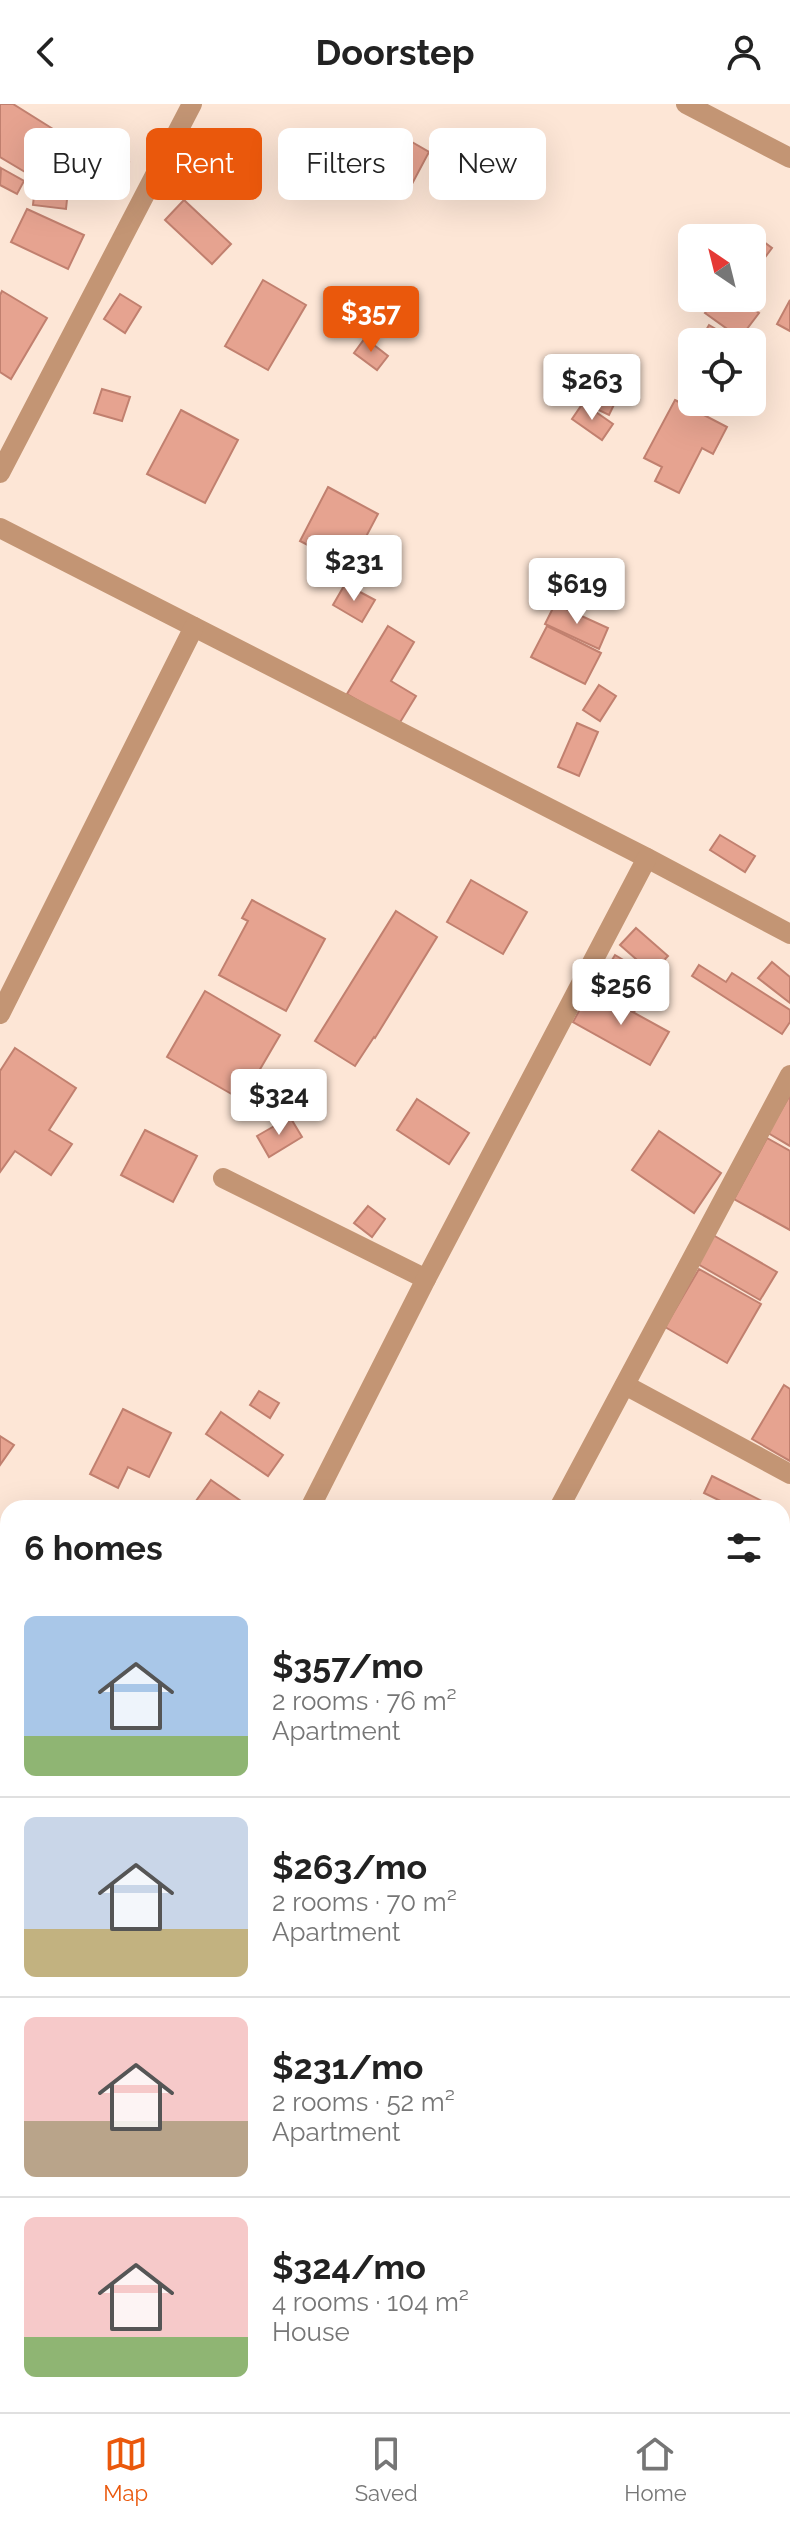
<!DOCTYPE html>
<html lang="en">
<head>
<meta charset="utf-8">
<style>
  :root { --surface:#fff; --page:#f6f6f6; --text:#222; --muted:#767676; --line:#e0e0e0; --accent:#ea580c }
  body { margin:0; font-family:Raleway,sans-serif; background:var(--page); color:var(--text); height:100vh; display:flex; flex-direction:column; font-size:30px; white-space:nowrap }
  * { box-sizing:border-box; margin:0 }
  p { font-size:26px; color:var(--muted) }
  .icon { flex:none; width:44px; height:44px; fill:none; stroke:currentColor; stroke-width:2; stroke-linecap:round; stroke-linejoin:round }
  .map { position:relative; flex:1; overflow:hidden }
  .panel { position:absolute; left:0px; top:1396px; width:790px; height:912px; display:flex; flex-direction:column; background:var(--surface); border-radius:24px 24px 0 0; box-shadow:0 8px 32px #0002 }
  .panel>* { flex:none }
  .top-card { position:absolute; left:24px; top:24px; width:742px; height:72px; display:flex; gap:16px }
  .needle { width:52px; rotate:325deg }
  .fabs { position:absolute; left:678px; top:120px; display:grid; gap:16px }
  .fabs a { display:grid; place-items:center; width:88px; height:88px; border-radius:12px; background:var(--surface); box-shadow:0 8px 32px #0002; font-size:40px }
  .price { position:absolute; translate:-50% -68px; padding:0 18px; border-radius:8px; background:#fff; color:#222; font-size:26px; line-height:52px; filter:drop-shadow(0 2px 4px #0008) }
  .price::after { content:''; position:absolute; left:50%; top:48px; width:24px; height:18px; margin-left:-12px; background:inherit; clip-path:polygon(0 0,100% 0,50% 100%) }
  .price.current { background:var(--accent); color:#fff }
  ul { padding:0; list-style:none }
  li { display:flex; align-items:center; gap:24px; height:200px; padding:0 24px }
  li+li { border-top:2px solid var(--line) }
  li span { display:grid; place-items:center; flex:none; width:224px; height:160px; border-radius:12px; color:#555 }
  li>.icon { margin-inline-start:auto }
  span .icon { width:96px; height:96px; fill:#fffc; stroke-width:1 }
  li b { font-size:34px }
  h2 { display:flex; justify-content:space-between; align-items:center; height:96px; padding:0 24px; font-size:34px }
  .tag { padding:0 28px; border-radius:12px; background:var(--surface); box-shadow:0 8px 32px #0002; font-size:28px; line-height:72px }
  .tag.current { background:var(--accent); color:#fff }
  header { display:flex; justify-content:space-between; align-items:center; height:104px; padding:0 24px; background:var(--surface); font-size:36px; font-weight:700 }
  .dock { display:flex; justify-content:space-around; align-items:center; height:112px; border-top:2px solid var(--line); background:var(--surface); font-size:22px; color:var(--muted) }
  .dock a { display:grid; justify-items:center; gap:4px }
  .dock .current { color:var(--accent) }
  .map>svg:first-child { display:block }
</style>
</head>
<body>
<header><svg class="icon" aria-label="back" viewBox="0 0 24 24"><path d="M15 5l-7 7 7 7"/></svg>Doorstep<svg class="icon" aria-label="person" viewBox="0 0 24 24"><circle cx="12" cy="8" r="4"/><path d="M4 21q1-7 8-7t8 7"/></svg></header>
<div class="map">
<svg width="790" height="2308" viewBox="0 0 790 2308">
  <rect width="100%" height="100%" fill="#fde6d6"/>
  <g fill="#e6a390" stroke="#c1806f" stroke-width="2">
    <path d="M 0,0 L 13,0 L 53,25 L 25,68 L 0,53 Z"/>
    <path d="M 405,34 L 429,48 L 412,80 L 387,67 Z"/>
    <path d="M 94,37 L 129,58 L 118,76 L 83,54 Z"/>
    <path d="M 1,64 L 24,77 L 17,90 L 0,81 Z"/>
    <path d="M 35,82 L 68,86 L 66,105 L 33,101 Z"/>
    <path d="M 184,96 L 231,140 L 212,160 L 165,116 Z"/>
    <path d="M 27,105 L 84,131 L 68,165 L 11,138 Z"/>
    <path d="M 748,126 L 772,144 L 757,164 L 752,160 L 752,134 L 742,134 Z"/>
    <path d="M 263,176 L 306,201 L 268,266 L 225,242 Z"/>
    <path d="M 2,187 L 47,214 L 11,275 L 0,268 L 0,191 Z"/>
    <path d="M 120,190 L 141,203 L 125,229 L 104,215 Z"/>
    <path d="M 716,194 L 737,194 L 759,209 L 740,234 L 705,209 Z"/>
    <path d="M 790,196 L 790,227 L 777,220 Z"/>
    <path d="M 709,221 L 738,238 L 699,238 Z"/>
    <path d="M 365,234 L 388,252 L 377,266 L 354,249 Z"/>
    <path d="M 752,246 L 762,252 L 752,269 Z"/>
    <path d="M 692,250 L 692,267 L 684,263 Z"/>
    <path d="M 603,258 L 629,270 L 609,311 L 584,299 Z"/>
    <path d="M 102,285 L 130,293 L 122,317 L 94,309 Z"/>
    <path d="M 675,296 L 727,323 L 713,350 L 702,344 L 679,389 L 655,377 L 662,363 L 644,354 Z"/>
    <path d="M 583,299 L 613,320 L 602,336 L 572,315 Z"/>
    <path d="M 181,306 L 238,336 L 205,399 L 147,370 Z"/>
    <path d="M 328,383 L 378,410 L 350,463 L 300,437 Z"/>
    <path d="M 345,480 L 375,496 L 362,518 L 333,501 Z"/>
    <path d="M 555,500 L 608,524 L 599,545 L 545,520 Z"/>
    <path d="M 388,522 L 414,538 L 391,577 L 416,592 L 399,620 L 347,590 Z"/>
    <path d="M 547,522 L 601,549 L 585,580 L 531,553 Z"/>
    <path d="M 599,581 L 616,592 L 600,617 L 583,606 Z"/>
    <path d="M 577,619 L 598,628 L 579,672 L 558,663 Z"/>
    <path d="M 720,731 L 755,752 L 745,768 L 710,746 Z"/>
    <path d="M 471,776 L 527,808 L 503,850 L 447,818 Z"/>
    <path d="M 252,796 L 325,835 L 286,907 L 219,871 L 248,817 L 242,814 Z"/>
    <path d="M 396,807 L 437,833 L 375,934 L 374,933 L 355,962 L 315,937 Z"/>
    <path d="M 636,824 L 668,852 L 652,869 L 620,841 Z"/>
    <path d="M 615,851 L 654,874 L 634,908 L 595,884 Z"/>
    <path d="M 772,858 L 790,873 L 790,899 L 758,874 Z"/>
    <path d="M 699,861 L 726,878 L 732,869 L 790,906 L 790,918 L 782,930 L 692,872 Z"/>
    <path d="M 591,885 L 669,928 L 650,961 L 573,918 Z"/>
    <path d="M 205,887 L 280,931 L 242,996 L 167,953 Z"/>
    <path d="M 15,944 L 76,984 L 49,1026 L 72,1040 L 51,1071 L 15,1047 L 0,1068 L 0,967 Z"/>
    <path d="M 790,991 L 790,1042 L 768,1029 Z"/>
    <path d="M 417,995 L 469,1029 L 449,1060 L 397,1026 Z"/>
    <path d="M 290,1013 L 302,1033 L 269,1053 L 257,1032 Z"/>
    <path d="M 145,1026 L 197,1052 L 173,1098 L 121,1071 Z"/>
    <path d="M 659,1027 L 721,1069 L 694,1109 L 632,1066 Z"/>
    <path d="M 767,1034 L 790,1047 L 790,1126 L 734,1095 Z"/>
    <path d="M 368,1102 L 385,1115 L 372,1133 L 354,1119 Z"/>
    <path d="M 713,1131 L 777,1168 L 760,1196 L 696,1159 Z"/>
    <path d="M 699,1165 L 761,1200 L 727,1259 L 665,1223 Z"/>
    <path d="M 784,1281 L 790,1285 L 790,1357 L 752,1335 Z"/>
    <path d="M 259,1287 L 279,1299 L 270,1314 L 250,1301 Z"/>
    <path d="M 123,1305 L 171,1329 L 149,1373 L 128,1363 L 118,1384 L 90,1370 Z"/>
    <path d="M 221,1308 L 283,1351 L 268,1372 L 206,1330 Z"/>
    <path d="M 0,1332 L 14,1341 L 0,1361 Z"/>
    <path d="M 712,1372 L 776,1404 L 735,1404 L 704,1389 Z"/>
    <path d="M 211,1376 L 251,1404 L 191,1404 Z"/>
    <path d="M 691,1397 L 707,1404 L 688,1404 Z"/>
    <path d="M 782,1575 L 790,1579 L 790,1621 L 782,1636 Z"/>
    <path d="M 0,1639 L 8,1645 L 8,1718 L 0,1713 Z"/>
    <path d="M 782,2023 L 790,2027 L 790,2044 L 782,2060 Z"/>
    <path d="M 790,2160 L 790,2207 L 782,2203 L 782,2175 Z"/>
    <path d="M 790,2216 L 790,2308 L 775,2308 L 760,2300 L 782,2300 L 782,2232 Z"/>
    <path d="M 595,2300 L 621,2300 L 616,2308 L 604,2308 L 594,2302 Z"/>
  </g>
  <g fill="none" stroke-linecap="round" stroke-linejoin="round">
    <g stroke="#c39574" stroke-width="20">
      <path d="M 686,0 L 790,54"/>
      <path d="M 0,369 L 192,0"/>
      <path d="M 0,424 L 647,754 L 790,830"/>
      <path d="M 0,910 L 194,523"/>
      <path d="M 223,1074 L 426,1175"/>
      <path d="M 625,1281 L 790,1370"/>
      <path d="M 310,1404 L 426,1175 L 647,754"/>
      <path d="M 559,1404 L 790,971"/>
      <path d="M 0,1445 L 8,1449"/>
      <path d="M 0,1721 L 8,1725"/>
      <path d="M 782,1858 L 790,1863"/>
      <path d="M 0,1991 L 8,1977"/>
      <path d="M 782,2126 L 790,2111"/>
      <path d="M 0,2187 L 8,2191"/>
      <path d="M 214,2300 L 230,2308"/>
      <path d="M 731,2300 L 745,2308"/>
      <path d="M 186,2308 L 190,2300"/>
      <path d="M 353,2308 L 358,2300"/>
      <path d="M 684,2308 L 688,2300"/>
    </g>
  </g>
</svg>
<div class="fabs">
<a><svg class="needle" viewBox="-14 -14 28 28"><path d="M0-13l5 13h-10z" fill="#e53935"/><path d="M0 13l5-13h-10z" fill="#767676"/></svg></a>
<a><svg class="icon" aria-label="locate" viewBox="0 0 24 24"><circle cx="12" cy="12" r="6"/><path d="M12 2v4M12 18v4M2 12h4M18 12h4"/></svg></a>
</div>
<b class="price current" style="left:371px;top:250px">$357</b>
<b class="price" style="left:592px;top:318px">$263</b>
<b class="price" style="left:354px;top:499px">$231</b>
<b class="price" style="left:577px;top:522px">$619</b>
<b class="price" style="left:621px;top:923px">$256</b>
<b class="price" style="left:279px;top:1033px">$324</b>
<div class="top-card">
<a class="tag">Buy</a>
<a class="tag current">Rent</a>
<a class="tag">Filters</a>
<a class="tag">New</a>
</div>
<section class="panel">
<h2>6 homes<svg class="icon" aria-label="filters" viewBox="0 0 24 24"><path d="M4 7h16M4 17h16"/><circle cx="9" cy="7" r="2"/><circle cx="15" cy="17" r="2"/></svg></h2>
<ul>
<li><span style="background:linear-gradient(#a9c7e8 75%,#8fb573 0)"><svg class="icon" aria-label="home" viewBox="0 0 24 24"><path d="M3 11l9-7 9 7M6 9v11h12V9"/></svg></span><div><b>$357/mo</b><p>2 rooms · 76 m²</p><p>Apartment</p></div></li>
<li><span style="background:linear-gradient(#c9d6e8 70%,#c2b280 0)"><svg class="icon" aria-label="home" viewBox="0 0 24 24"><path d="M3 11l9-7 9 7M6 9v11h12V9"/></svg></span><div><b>$263/mo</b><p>2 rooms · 70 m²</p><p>Apartment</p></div></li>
<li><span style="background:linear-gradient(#f6c9c9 65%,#b9a48a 0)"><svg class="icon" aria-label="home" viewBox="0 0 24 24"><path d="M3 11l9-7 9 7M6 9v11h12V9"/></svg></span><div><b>$231/mo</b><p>2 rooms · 52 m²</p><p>Apartment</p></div></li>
<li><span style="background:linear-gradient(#f6c9c9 75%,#8fb573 0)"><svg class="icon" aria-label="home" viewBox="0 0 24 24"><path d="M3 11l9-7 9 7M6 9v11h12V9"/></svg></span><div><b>$324/mo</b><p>4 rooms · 104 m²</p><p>House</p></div></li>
</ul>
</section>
</div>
<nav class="dock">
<a class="current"><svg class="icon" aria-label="map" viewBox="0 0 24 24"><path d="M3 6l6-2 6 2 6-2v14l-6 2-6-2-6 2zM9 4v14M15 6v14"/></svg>Map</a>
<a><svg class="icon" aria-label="saved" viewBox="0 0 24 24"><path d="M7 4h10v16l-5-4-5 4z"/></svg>Saved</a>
<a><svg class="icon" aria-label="home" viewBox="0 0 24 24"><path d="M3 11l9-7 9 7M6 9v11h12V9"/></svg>Home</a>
</nav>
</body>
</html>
